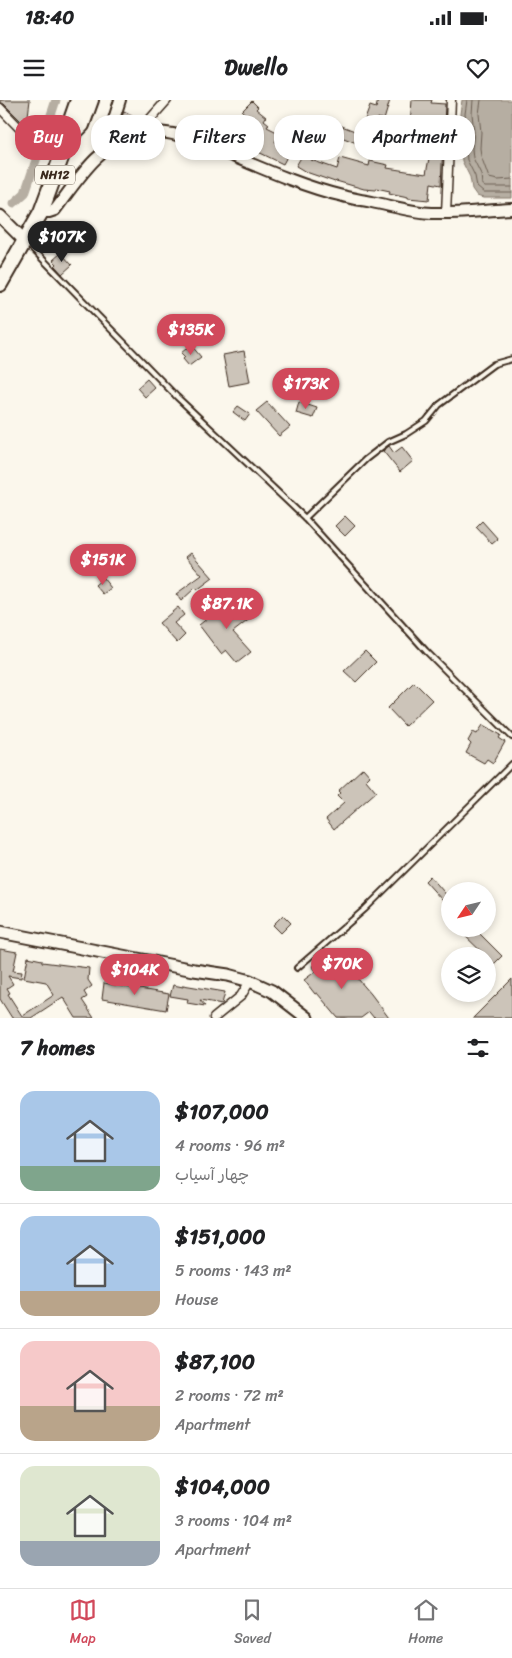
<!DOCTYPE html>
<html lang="en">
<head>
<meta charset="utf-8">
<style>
  :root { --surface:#fff; --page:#f6f6f6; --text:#202124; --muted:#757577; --line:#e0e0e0; --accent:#d1495b }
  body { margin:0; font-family:Sriracha,"Playpen Sans Arabic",sans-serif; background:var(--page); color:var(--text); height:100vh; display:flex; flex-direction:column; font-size:19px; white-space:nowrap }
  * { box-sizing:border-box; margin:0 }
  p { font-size:16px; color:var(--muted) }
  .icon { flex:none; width:28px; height:28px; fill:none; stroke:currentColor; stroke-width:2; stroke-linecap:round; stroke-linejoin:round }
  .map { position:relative; height:918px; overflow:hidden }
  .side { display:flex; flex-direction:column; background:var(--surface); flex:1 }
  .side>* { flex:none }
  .hud { position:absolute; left:15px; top:15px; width:482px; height:45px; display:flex; gap:10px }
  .needle { width:32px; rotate:235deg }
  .tools { position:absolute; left:441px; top:782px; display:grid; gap:10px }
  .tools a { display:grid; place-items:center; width:55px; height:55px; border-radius:50%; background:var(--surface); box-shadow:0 2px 8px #0003; font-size:25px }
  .price { position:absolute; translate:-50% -42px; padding:0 11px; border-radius:18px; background:var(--accent); color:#fff; font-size:16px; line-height:32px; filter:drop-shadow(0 1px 2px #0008) }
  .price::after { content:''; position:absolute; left:50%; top:30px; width:15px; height:11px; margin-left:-8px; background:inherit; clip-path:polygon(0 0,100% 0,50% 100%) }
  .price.selected { background:#222; color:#fff }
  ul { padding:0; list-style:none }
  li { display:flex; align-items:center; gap:15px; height:125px; padding:0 20px }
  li+li { border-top:1px solid var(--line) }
  li span { display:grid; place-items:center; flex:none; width:140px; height:100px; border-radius:15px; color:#555 }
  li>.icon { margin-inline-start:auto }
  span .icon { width:60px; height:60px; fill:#fffc; stroke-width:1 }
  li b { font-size:21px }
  h2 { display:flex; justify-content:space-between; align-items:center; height:60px; padding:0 20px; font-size:21px }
  .chip { padding:0 18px; border-radius:20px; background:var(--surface); box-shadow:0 2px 8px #0003; font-size:18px; line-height:45px }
  .chip.selected { background:var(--accent); color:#fff }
  .status { display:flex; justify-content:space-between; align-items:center; height:35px; padding:0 25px; background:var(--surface); direction:ltr }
  .status svg { height:14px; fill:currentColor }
  header { display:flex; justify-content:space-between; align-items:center; height:65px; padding:0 20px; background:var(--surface); font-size:22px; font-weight:800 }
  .menu { display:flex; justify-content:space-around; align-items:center; height:70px; border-top:1px solid var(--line); background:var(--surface); font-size:14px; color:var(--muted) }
  .menu a { display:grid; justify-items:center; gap:2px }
  .menu .selected { color:var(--accent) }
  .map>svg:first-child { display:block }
</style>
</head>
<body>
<div class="status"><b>18:40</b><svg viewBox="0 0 49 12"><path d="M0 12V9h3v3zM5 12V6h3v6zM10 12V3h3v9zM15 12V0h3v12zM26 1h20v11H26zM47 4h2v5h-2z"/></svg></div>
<header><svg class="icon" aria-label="menu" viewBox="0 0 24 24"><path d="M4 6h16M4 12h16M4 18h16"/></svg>Dwello<svg class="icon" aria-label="heart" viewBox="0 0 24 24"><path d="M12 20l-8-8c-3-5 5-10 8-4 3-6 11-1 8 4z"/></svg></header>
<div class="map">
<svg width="512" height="918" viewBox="0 0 512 918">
  <rect width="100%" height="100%" fill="#fbf7ec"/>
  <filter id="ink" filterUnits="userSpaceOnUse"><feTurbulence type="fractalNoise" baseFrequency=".02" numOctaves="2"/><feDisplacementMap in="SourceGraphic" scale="10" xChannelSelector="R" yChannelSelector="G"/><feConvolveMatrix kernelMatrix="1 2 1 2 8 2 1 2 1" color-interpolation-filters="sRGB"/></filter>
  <g filter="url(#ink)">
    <path fill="#b6aea2" stroke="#85796d" d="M 462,0 L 512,0 L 512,98 L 483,98 L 477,96 L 472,89 L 470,77 L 462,61 L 461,50 L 463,32 L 460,14 Z"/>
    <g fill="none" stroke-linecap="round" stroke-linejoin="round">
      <g stroke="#6c5f53" stroke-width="1">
        <path d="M 467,0 L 465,14 L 468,32 L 466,49 L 467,60 L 475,76 L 477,87 L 484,93 L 512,93"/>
        <path d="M 473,0 L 472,14 L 474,32 L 472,49 L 473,58 L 481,74 L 482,85 L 485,87 L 512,87"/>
        <path d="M 481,0 L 479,14 L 481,32 L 480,48 L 481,56 L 489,78 L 498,80 L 512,79"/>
      </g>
      <path stroke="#b6aea2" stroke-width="9" d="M 14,103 L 25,93 L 56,0"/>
    </g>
    <g fill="#ccc4b9" stroke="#3b2a1e">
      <path d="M 0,0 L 30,0 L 28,16 L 22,22 L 4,4 L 0,2 Z"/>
      <path d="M 378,0 L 390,0 L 384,20 L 378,18 L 367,47 L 328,32 L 311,60 L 337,69 L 340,58 L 369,66 L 370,61 L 388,65 L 387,68 L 426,74 L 430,53 L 408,51 L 412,0 L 432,0 L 431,3 L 445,4 L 441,85 L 431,83 L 429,100 L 408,98 L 408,97 L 389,93 L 390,91 L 376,88 L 376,90 L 364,89 L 336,81 L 335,82 L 306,72 L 296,66 L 321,23 L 325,24 L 326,20 L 360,33 L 370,6 L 376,8 Z"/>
      <path d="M 252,1 L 258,7 L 256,9 L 266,17 L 264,20 L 269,24 L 267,27 L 279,33 L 275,42 L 290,51 L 283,64 L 250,48 L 249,51 L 241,47 L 248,33 L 245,30 L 253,21 L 242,11 Z"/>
      <path d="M 124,11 L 132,15 L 123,31 L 118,28 Z"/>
      <path d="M 210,17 L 227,25 L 220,39 L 198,28 L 201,22 L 207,25 Z"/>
      <path d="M 61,153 L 72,165 L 62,174 L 55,166 L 57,164 L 53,160 Z"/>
      <path d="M 191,245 L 201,257 L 189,266 L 183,259 L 185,257 L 181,253 Z"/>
      <path d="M 244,251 L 250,282 L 229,286 L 223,255 Z"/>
      <path d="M 147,279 L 155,288 L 145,297 L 137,288 Z"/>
      <path d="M 267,302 L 290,327 L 279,336 L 256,311 Z"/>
      <path d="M 299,302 L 317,308 L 313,318 L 296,313 Z"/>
      <path d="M 238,306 L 250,314 L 245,321 L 233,312 Z"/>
      <path d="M 389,346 L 394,353 L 402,347 L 413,361 L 400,372 L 383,351 Z"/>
      <path d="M 345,416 L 355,426 L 345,436 L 335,426 Z"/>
      <path d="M 482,421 L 498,439 L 492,444 L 476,427 Z"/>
      <path d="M 191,453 L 213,478 L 197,490 L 195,488 L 181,501 L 176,494 L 202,475 L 186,457 Z"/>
      <path d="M 103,478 L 111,488 L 103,494 L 95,485 Z"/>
      <path d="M 233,498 L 251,518 L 233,532 L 251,552 L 237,563 L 226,550 L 221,554 L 199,525 Z"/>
      <path d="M 178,507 L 184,515 L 174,523 L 185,535 L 177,543 L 159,523 Z"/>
      <path d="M 365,551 L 376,562 L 356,582 L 344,571 Z"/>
      <path d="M 414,582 L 432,600 L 405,626 L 388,608 Z"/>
      <path d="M 483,625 L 501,635 L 499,638 L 505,642 L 493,663 L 487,659 L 484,663 L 466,653 L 471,644 L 468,641 L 473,632 L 477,634 Z"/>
      <path d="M 363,668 L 370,676 L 366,680 L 376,692 L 334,729 L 326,719 L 344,703 L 337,696 L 340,693 L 338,691 Z"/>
      <path d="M 430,776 L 450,799 L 450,809 L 425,781 Z"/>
      <path d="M 283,815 L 291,823 L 281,833 L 273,825 Z"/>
      <path d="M 458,829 L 475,829 L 502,856 L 494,864 Z"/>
      <path d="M 0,849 L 17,852 L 13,871 L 22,872 L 21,878 L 8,876 L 13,884 L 7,888 L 10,893 L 8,894 L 22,916 L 54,895 L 46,882 L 24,878 L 28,857 L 42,860 L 42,862 L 89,868 L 88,880 L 92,886 L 84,892 L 87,897 L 82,900 L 94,918 L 76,918 L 63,897 L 31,918 L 12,918 L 0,899 Z"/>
      <path d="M 333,850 L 351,873 L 352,872 L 371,894 L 389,918 L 374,918 L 369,912 L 361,918 L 338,918 L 317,893 L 315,894 L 304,880 L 316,871 L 312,866 Z"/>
      <path d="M 512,879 L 512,918 L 473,918 Z"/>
      <path d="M 104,883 L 169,894 L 166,910 L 102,899 Z"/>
      <path d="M 173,885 L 183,887 L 183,885 L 225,892 L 222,904 L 200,900 L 205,906 L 187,903 L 188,899 L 170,896 Z"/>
    </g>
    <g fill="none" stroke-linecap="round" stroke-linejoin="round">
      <defs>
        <g id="service">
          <path d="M 27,143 L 177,297 L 305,418 L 426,551 L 512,637"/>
          <path d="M 305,418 L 366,359 L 388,342 L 406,334 L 426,321 L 439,305 L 494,264 L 512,259"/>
          <path d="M 297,868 L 365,809 L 512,664"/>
        </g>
        <g id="minor">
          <path d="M 0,8 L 29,38"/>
          <path d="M 137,34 L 167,0"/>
          <path d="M 446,113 L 451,0"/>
          <path d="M 214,918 L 241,896 L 250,881"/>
        </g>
        <g id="tertiary">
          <path d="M 104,51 L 120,0"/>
          <path d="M 41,112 L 49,112 L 55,110 C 77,81 99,44 137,34 C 171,26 205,45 235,57 C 268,71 308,88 343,96 C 352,99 363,100 372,102 C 392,106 412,112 432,113 C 459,114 486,110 512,109"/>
        </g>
        <g id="secondary">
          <path d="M 0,116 L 25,141"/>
          <path d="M 0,832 L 194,870 L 228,875 L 250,881 L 272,891 L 307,918"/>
        </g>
        <g id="trunk">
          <path d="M 68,39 L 82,25 L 91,0"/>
          <path d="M 0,184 L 41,112 L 68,39 L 71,20 L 78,0"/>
        </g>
      </defs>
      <use href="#service" stroke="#3b2a1e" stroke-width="8"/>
      <use href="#minor" stroke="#3b2a1e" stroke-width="11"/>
      <use href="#tertiary" stroke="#3b2a1e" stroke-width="14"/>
      <use href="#secondary" stroke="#3b2a1e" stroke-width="15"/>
      <use href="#trunk" stroke="#3b2a1e" stroke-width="18"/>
      <use href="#service" stroke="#fbf7ec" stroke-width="4"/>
      <use href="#minor" stroke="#fbf7ec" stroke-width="8"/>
      <use href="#tertiary" stroke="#fbf7ec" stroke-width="10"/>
      <use href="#secondary" stroke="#fbf7ec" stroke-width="11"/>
      <use href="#trunk" stroke="#fbf7ec" stroke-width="14"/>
    </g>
  </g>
  <g text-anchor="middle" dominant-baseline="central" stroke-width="4.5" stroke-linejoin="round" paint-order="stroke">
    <rect fill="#fbf7ec" stroke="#75685c" stroke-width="1" x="35" y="65.5" width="40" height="19" rx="4"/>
    <g font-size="12" font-weight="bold" fill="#3b2a1e">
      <text x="55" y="75">NH12</text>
    </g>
  </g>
</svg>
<div class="tools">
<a><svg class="needle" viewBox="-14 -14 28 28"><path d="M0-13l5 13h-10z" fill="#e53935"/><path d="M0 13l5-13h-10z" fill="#757577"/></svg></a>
<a><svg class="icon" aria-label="layers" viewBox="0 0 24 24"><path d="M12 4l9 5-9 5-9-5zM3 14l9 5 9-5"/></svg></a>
</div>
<b class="price selected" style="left:62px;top:163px">$107K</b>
<b class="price" style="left:191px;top:256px">$135K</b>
<b class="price" style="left:306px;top:310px">$173K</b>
<b class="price" style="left:103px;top:486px">$151K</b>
<b class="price" style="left:227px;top:530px">$87.1K</b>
<b class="price" style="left:342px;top:890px">$70K</b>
<b class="price" style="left:135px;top:896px">$104K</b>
<div class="hud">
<a class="chip selected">Buy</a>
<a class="chip">Rent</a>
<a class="chip">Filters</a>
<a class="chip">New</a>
<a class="chip">Apartment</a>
</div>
</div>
<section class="side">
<h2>7 homes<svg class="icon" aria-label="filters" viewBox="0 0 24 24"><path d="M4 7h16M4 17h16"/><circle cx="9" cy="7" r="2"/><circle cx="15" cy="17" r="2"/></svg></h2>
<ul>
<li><span style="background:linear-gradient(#a9c7e8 75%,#7fa58c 0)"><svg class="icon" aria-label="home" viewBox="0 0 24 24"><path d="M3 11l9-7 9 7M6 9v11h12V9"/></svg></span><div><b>$107,000</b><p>4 rooms · 96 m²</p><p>چهار آسیاب</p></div></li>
<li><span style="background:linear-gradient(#a9c7e8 75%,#b9a48a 0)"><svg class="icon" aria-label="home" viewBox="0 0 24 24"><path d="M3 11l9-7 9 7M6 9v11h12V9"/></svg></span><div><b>$151,000</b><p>5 rooms · 143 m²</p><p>House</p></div></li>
<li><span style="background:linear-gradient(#f6c9c9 65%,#b9a48a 0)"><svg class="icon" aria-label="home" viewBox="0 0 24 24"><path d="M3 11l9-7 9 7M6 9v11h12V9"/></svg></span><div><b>$87,100</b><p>2 rooms · 72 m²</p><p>Apartment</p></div></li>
<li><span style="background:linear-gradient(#dfe7d0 75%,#9aa5b1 0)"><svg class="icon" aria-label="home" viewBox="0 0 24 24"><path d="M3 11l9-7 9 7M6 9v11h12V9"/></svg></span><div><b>$104,000</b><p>3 rooms · 104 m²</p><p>Apartment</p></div></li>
</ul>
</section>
<nav class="menu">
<a class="selected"><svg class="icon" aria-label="map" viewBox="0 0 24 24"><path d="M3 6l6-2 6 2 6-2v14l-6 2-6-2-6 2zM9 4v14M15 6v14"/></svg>Map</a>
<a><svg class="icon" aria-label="saved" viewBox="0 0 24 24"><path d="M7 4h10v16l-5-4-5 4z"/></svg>Saved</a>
<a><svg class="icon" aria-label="home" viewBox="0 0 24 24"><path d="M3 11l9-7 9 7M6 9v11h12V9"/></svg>Home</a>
</nav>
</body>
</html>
